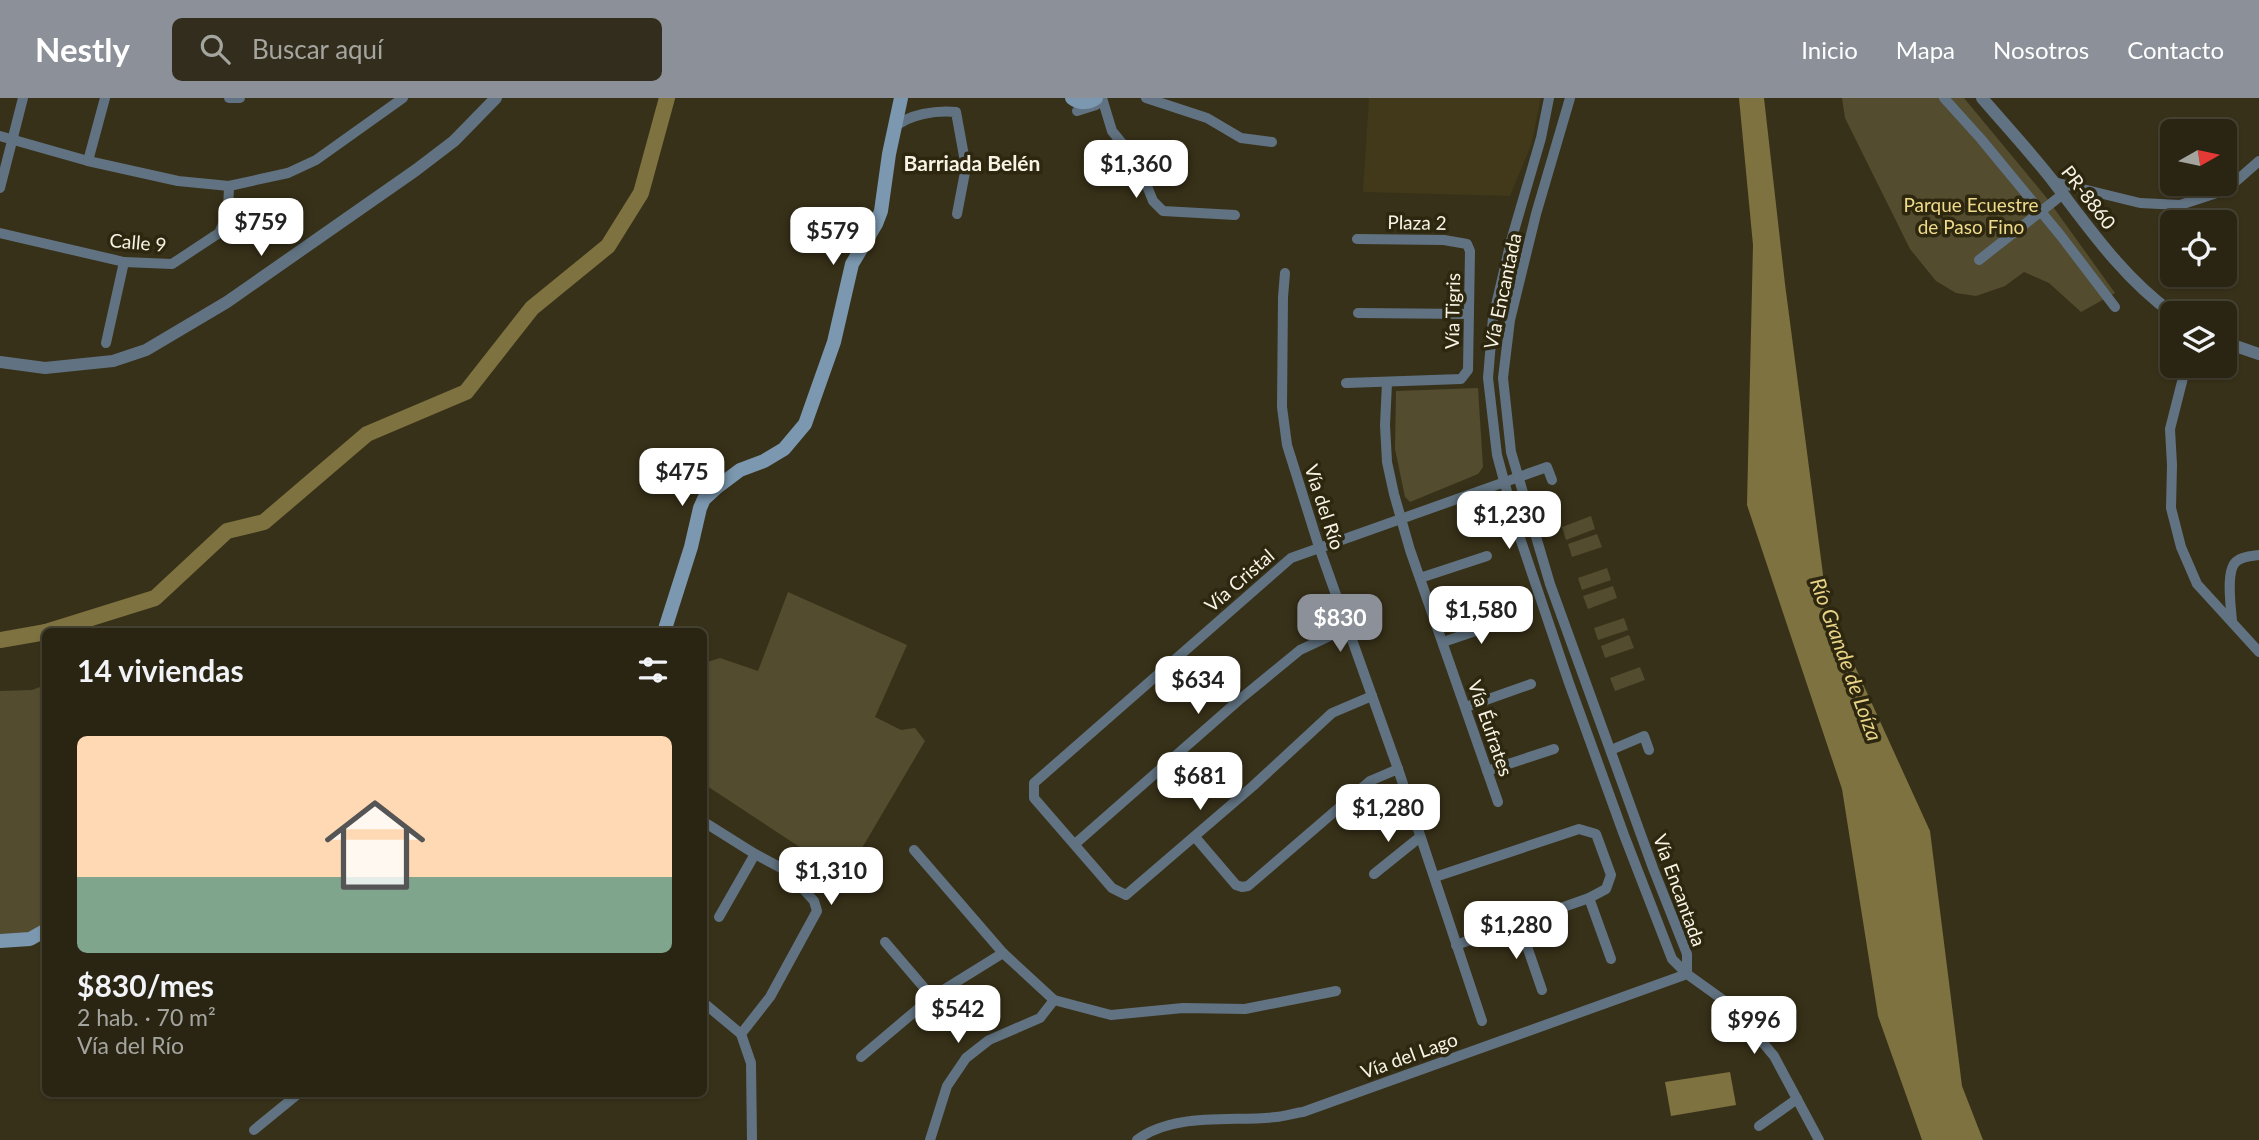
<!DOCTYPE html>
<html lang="es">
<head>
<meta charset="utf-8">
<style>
  :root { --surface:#2a2513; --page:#322d1c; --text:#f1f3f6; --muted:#a5a5a0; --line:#464233; --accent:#8c9099 }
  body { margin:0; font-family:Lato,sans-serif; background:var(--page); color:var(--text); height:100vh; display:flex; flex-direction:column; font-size:26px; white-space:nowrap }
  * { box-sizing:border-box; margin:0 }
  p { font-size:23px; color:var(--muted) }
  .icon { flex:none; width:38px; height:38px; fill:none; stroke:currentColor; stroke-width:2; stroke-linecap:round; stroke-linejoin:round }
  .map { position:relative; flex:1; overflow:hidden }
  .drawer { position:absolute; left:42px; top:530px; width:665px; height:469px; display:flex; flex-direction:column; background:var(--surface); border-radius:10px; box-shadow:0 2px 5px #0004,0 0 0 2px var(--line) }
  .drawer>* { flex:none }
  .needle { width:46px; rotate:81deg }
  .controls { position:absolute; left:2160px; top:21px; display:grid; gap:14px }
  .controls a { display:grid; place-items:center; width:77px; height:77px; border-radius:10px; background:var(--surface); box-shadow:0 2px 5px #0004,0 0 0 2px var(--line); font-size:35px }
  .price { position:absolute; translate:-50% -60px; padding:0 16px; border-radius:14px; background:#fff; color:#222; font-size:23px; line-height:46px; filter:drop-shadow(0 2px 4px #0008) }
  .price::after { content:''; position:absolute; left:50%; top:42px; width:21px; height:16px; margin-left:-10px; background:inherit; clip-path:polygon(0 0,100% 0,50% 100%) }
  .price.active { background:var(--accent); color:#fff }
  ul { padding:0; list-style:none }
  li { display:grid; align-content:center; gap:14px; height:371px; padding:0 35px }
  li+li { border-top:2px solid var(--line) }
  li span { display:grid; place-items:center; height:217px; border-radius:10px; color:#555 }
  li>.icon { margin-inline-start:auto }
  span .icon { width:126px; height:126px; fill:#fffc; stroke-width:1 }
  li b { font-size:30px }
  h2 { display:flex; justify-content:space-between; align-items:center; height:84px; padding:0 35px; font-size:30px }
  header { display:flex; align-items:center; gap:42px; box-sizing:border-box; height:98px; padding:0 35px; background:var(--accent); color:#fff }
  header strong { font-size:33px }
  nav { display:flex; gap:38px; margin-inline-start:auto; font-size:24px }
  .search { width:490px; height:63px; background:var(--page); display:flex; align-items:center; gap:18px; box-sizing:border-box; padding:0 24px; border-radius:10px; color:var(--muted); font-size:26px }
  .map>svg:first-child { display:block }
</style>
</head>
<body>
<header>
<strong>Nestly</strong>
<div class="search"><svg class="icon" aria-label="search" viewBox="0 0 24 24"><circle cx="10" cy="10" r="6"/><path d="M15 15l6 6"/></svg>Buscar aquí</div>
<nav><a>Inicio</a><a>Mapa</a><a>Nosotros</a><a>Contacto</a></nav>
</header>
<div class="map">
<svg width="2259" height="1042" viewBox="0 0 2259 1042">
  <rect width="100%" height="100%" fill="#383119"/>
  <path fill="#413919" d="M 1369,0 L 1541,0 L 1531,47 L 1510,98 L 1363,94 Z"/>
  <g fill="#534c2f">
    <path d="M 1842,0 L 1964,0 L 2046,99 L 2115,195 L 2081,214 L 2049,185 L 2024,174 L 2005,188 L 1976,198 L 1956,195 L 1936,183 L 1910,151 L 1845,20 Z"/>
    <path d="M 1478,290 L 1483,369 L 1478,376 L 1410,404 L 1405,399 L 1395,351 L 1396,293 Z"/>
    <path d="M 1591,418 L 1595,431 L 1566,442 L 1562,429 Z"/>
    <path d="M 1597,436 L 1602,449 L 1572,459 L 1568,446 Z"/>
    <path d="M 1607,470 L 1611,482 L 1582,492 L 1578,480 Z"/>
    <path d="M 1613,488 L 1617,500 L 1588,511 L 1583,498 Z"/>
    <path d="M 788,494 L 907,547 L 875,619 L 901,632 L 915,630 L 925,643 L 845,779 L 704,686 L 704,565 L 720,560 L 758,573 Z"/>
    <path d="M 1624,520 L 1628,532 L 1598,542 L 1594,530 Z"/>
    <path d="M 1629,537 L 1634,550 L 1605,560 L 1601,548 Z"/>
    <path d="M 1640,569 L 1645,582 L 1615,593 L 1610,580 Z"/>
    <path d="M 45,587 L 45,828 L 30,836 L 0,838 L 0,593 L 32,592 Z"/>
  </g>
  <g fill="#7e7240">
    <path d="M 1739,0 L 1764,0 L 1785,186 L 1827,507 L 1930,733 L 1962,988 L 1983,1042 L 1922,1042 L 1878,918 L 1842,691 L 1747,407 L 1753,147 Z"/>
    <path d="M 1730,974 L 1736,1007 L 1671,1018 L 1665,984 Z"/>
  </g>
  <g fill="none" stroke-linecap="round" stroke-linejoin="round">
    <g stroke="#7e7240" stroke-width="16">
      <path d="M 46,534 L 155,500 L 227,433 L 264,424 L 367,336 L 466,294 L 532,210 L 608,148 L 641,95 L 667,0"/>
      <path d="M 0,542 L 46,534"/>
    </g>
    <g stroke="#617382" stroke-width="10">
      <path d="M 229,0 L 240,0"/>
      <path d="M 1102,0 L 1112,33 L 1130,55 L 1143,78 L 1153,103 L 1163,113 L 1235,117"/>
      <path d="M 1146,0 L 1207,20 L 1241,40 L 1272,44"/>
      <path d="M 1549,0 L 1541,40 L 1511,143 L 1493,220 L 1488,280 L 1497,357 L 1518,434 L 1569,585 L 1624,737 L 1672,861 L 1687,876 L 1733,909 L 1774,958 L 1819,1042"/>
      <path d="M 1570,0 L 1536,116 L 1510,222 L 1503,280 L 1511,354 L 1550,486 L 1653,770 L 1687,856 L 1687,876"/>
      <path d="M 1944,0 L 1981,41 L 2061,138 L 2115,209"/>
      <path d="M 1077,13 L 1096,7"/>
      <path d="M 894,30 C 908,16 937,12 956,14 L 966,69 L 957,116"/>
      <path d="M 0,38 L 88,63 L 178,83 L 229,88 L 288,75 L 316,62 L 403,0"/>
      <path d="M 88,63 L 105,0"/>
      <path d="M 2054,84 L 2140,105 L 2180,107 L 2226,92 L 2259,63"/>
      <path d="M 0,90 L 23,0"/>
      <path d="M 0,135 L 124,164 L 172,166 L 219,135 L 228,115 L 229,88"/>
      <path d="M 1979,162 L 2063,96"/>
      <path d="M 1285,175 L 1283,199 L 1282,309 L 1287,347 L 1319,449 L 1398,671 L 1482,923"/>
      <path d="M 1358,215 L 1469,216"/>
      <path d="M 106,245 L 124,164"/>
      <path d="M 2186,268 L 2170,331 L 2172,367 L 2171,410 L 2181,449 L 2197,486 L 2259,554"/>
      <path d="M 1346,285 L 1461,281 L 1468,272 L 1470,153 L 1467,146 L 1444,142 L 1357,141"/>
      <path d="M 1387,285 L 1385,327 L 1387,364 L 1394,396 L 1410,452 L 1498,704"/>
      <path d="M 1420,480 L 1487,458"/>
      <path d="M 2232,523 C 2231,509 2225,471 2237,463 C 2243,458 2252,458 2259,457"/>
      <path d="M 1443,544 L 1508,522"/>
      <path d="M 1372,598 L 1332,615 L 1253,688 L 1126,797 L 1112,790 L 1034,700 L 1034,685 L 1291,460 L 1547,369 L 1552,382"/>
      <path d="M 1466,609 L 1531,586"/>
      <path d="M 1611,652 L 1644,638 L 1649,652"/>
      <path d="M 1487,673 L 1554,651"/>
      <path d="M 704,724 L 755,756 L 787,773 L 814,803 L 817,813 L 770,899 L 741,936"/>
      <path d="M 1195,739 L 1236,787 L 1242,789 L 1248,788 L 1370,683 L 1398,671"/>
      <path d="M 1075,746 L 1239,602 L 1300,552 L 1347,530"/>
      <path d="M 914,752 L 1003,855 L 1054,902 L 1111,917 L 1183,910 L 1245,911 L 1336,893"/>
      <path d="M 1374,776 L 1420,739"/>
      <path d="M 1435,779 L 1579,731 L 1596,736 L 1611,777 L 1606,791 L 1589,800 L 1456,847"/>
      <path d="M 1589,800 L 1611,861"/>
      <path d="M 719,819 L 755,756"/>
      <path d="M 1519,825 L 1542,892"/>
      <path d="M 885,844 L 932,899"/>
      <path d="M 704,905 L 741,936 L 751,965 L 752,1042"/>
      <path d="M 861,959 L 932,899 L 1003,855"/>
      <path d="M 1759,1028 L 1797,1001"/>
      <path d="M 254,1032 L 298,996"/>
      <path d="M 930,1042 L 947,988 L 966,960 L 989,942 L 1040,920 L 1054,902"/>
      <path d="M 1137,1042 C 1173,1014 1233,1024 1276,1019 C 1285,1018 1295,1015 1303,1014 L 1687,876"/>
    </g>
    <g stroke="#617382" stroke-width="12">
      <path d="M 1982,0 C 2007,29 2033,57 2056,87 C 2092,134 2124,180 2172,215"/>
      <path d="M 2224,244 L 2259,256"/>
      <path d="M 0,264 L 45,270 L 113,263 L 146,252 L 227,204 L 416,72 L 454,43 L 496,0"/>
    </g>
    <g stroke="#7b98b0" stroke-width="14">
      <path d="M 1072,0 C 1079,6 1089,5 1096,0"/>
      <path d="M 664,534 L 691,449 L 700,410 L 704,401 L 716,390 L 740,372 L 764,363 L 784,351 L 805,326 L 834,244 L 852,166 L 876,126 L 881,113 L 889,56 L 901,0"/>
      <path d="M 0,843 L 30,841 L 46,832"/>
    </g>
  </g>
  <g text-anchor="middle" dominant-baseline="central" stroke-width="7" stroke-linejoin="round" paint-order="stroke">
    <g font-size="19" fill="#f8f4e5" stroke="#2e270f">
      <text transform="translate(2089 99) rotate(52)">PR-8860</text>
      <text transform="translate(1417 124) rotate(1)">Plaza 2</text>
      <text transform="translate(138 144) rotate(5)">Calle 9</text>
      <text transform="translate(1502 193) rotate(-78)">Vía Encantada</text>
      <text transform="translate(1452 213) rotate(-89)">Vía Tigris</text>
      <text transform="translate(1325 409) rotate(72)">Vía del Río</text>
      <text transform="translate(1239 482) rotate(-41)">Vía Cristal</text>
      <text transform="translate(1491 630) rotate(71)">Vía Éufrates</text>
      <text transform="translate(1680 792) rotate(70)">Vía Encantada</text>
      <text transform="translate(1409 957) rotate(-20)">Vía del Lago</text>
    </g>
    <g font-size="19" fill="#eeda8b" stroke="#2e270f">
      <text x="1971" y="106">Parque Ecuestre<tspan x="1971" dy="22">de Paso Fino</tspan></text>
    </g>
    <g font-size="21" font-weight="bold" fill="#f8f4e5" stroke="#2e270f">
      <text x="972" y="64">Barriada Belén</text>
    </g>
    <g font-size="21" font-style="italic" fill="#e8d486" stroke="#2e270f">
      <text transform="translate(1847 561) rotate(70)">Río Grande de Loíza</text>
    </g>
  </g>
</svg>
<div class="controls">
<a><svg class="needle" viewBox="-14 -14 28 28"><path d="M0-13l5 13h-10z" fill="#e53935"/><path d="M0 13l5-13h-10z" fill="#a5a5a0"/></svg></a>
<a><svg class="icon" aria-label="locate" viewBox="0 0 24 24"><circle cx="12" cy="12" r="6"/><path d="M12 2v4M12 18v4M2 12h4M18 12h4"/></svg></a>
<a><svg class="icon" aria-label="layers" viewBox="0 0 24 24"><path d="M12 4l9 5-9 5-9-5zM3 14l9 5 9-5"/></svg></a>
</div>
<b class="price" style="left:1136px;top:102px">$1,360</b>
<b class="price" style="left:261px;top:160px">$759</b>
<b class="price" style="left:833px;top:169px">$579</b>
<b class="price" style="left:682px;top:410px">$475</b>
<b class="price" style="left:1509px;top:453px">$1,230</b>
<b class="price" style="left:1481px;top:548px">$1,580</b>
<b class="price active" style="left:1340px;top:556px">$830</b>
<b class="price" style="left:1198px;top:618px">$634</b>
<b class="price" style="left:1200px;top:714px">$681</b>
<b class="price" style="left:1388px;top:746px">$1,280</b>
<b class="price" style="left:831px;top:809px">$1,310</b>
<b class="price" style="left:1516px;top:863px">$1,280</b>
<b class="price" style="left:958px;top:947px">$542</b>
<b class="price" style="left:1754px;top:958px">$996</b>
<section class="drawer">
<h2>14 viviendas<svg class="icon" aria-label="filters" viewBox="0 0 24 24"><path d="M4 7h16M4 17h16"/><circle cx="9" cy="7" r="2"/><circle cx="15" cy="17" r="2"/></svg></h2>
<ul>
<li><span style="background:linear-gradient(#ffd9b3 65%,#7fa58c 0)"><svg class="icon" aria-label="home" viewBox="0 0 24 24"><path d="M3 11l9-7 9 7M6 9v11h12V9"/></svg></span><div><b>$830/mes</b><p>2 hab. · 70 m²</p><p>Vía del Río</p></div></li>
</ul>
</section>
</div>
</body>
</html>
